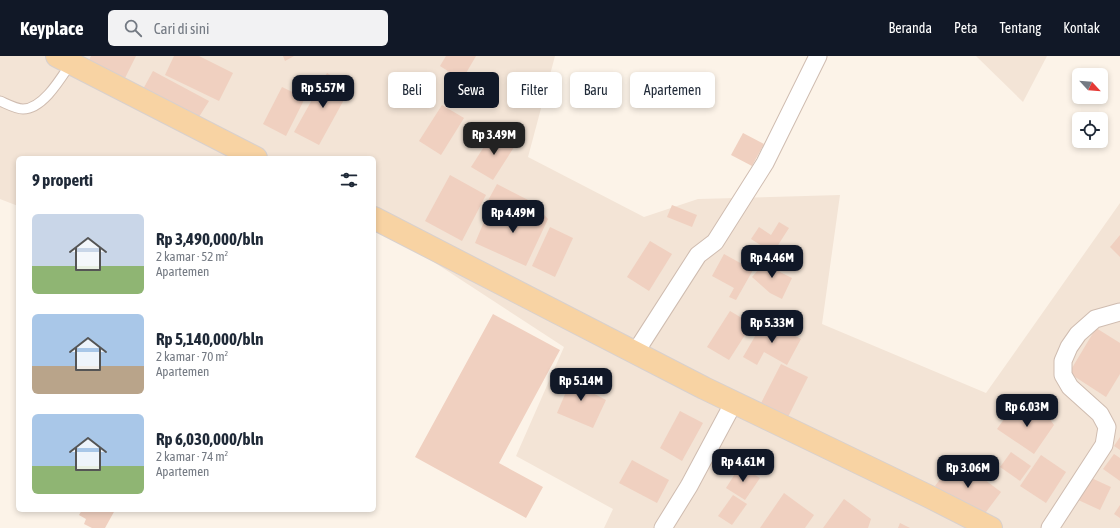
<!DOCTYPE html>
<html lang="id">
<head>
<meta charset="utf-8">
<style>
  :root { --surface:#fff; --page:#f2f2f3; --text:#1f2937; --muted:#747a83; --accent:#111827 }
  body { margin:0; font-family:"Asap Condensed",sans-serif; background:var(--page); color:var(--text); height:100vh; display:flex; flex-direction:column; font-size:15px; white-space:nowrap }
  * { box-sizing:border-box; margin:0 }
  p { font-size:13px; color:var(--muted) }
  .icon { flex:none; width:22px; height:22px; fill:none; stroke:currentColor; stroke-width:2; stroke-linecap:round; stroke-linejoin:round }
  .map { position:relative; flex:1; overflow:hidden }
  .details { position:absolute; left:16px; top:100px; width:360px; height:356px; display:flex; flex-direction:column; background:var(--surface); border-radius:6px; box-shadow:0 2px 6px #0003 }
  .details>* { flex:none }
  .guide { position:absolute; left:388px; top:16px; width:380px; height:36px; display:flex; gap:8px }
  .needle { width:26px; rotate:116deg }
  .fabs { position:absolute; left:1072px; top:12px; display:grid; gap:8px }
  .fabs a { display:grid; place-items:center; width:36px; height:36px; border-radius:6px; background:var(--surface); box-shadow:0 2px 6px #0003; font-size:20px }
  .price { position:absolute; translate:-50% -34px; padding:0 9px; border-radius:8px; background:var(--accent); color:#fff; font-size:13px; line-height:26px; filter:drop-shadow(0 1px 2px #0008) }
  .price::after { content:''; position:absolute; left:50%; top:24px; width:12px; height:9px; margin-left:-6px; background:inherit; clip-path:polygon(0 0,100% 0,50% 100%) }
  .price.current { background:#222; color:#fff }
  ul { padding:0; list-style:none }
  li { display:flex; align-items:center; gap:12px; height:100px; padding:0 16px }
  li span { display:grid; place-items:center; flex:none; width:112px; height:80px; border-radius:6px; color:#555 }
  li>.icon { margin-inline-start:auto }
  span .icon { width:48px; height:48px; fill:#fffc; stroke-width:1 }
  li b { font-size:17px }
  h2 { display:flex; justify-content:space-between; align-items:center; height:48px; padding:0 16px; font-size:17px }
  .tag { padding:0 14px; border-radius:6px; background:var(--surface); box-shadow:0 2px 6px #0003; font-size:14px; line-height:36px }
  .tag.current { background:var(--accent); color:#fff }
  header { display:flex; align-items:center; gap:24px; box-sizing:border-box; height:56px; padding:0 20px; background:var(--accent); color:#fff }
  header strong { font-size:19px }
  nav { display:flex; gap:22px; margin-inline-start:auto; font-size:14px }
  .search { width:280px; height:36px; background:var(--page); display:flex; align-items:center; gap:10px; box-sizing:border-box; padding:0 14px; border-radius:6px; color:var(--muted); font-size:15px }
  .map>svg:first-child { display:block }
</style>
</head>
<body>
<header>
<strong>Keyplace</strong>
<div class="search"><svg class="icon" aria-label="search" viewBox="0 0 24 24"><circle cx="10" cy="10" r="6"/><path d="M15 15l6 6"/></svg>Cari di sini</div>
<nav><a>Beranda</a><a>Peta</a><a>Tentang</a><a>Kontak</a></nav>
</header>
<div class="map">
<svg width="1120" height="472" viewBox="0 0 1120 472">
  <rect width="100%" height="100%" fill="#fcf3e8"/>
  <g fill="#f3e4d6">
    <path d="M 0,0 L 555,0 L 528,101 L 644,161 L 698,143 L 840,139 L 822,268 L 986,337 L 1120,147 L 1120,472 L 604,472 L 613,453 L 516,400 L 564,291 L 374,167 L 374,102 L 18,102 L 18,150 L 0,143 Z"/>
    <path d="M 976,0 L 1047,0 L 1023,46 Z"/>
  </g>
  <g fill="#f0d0c0">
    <path d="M 91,0 L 136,0 L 125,22 L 89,4 Z"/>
    <path d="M 174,0 L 199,0 L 233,17 L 219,45 L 165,19 Z"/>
    <path d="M 283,0 L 294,0 L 285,5 Z"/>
    <path d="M 446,0 L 476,0 L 462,24 L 440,10 Z"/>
    <path d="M 153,15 L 209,45 L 197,64 L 142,35 Z"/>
    <path d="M 327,17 L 351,31 L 319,89 L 294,76 Z"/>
    <path d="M 282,31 L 305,42 L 286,80 L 263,68 Z"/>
    <path d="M 442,49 L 464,62 L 441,99 L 419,85 Z"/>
    <path d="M 494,75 L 516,88 L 493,124 L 471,111 Z"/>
    <path d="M 743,77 L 764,88 L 752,110 L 731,99 Z"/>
    <path d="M 450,119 L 486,139 L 462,185 L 425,165 Z"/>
    <path d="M 497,128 L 534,147 L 527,159 L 503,146 L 493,154 L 485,150 Z"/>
    <path d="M 672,149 L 697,159 L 692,171 L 667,161 Z"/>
    <path d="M 502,151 L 527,162 L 537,151 L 548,163 L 526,210 L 475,187 L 486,161 L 496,165 Z"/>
    <path d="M 779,166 L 789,172 L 773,197 L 751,183 L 759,171 L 771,179 Z"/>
    <path d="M 550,171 L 573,182 L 555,221 L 532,210 Z"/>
    <path d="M 1120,179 L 1120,201 L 1110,191 Z"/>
    <path d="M 650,185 L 672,198 L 649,235 L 627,221 Z"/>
    <path d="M 724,198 L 753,214 L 736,244 L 729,241 L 734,232 L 712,220 Z"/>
    <path d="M 769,201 L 780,216 L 792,222 L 782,243 L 770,237 L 752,221 Z"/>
    <path d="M 730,255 L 752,268 L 729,304 L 707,291 Z"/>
    <path d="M 493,258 L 560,294 L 499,407 L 543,431 L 526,462 L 415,401 Z"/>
    <path d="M 765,263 L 801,283 L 787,309 L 764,296 L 757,309 L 743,301 Z"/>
    <path d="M 1096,272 L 1120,287 L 1120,318 L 1106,341 L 1069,317 Z"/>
    <path d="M 781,308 L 808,321 L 787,363 L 760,349 Z"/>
    <path d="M 574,317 L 593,325 L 589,335 L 606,344 L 593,372 L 557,357 Z"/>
    <path d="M 1014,349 L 1031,361 L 1040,349 L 1054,369 L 1034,398 L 997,373 Z"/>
    <path d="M 680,355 L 703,367 L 682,405 L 660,392 Z"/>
    <path d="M 1120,381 L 1120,394 L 1114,390 Z"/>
    <path d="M 1011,396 L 1031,410 L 1020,425 L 1000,411 Z"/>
    <path d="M 1114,398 L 1120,402 L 1120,425 L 1103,413 Z"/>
    <path d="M 1041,399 L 1066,416 L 1046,447 L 1020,430 Z"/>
    <path d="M 956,402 L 1001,436 L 980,464 L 935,430 Z"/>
    <path d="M 632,404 L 669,424 L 657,447 L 619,427 Z"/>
    <path d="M 740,410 L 760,422 L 745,444 L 726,432 Z"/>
    <path d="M 1087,420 L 1111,431 L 1100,454 L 1076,443 Z"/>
    <path d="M 784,437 L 814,459 L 805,472 L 760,472 Z"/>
    <path d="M 733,439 L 747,448 L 732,469 L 718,460 Z"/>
    <path d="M 844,443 L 871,463 L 868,472 L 823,472 Z"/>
    <path d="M 1120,449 L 1120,462 L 1114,458 Z"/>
    <path d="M 82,454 L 115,454 L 105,472 L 92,472 L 84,468 L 86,463 L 79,459 Z"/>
    <path d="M 900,467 L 910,472 L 898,472 Z"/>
  </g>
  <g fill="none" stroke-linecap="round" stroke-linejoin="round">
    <defs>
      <path id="service" d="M 0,45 C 7,48 16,53 23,53 C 43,53 61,22 71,7"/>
      <g id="minor">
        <path d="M 635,297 L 698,199 L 715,186 L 765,107 L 818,0"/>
        <path d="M 663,472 L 689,430 L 734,346"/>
        <path d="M 1050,472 L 1104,389 L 1107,371 L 1100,358 L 1070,331 L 1063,319 L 1063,305 L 1069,291 L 1078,278 L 1095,263 L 1120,256"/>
      </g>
      <g id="primary">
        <path d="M 57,0 L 256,102"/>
        <path d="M 374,162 L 704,332 L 930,441 L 991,472"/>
      </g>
    </defs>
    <use href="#service" stroke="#cfbcb0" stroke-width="11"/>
    <use href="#minor" stroke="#cfbcb0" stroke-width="19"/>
    <use href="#primary" stroke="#d8d0cd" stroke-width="24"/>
    <use href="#service" stroke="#fff" stroke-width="9"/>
    <use href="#minor" stroke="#fff" stroke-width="17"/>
    <use href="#primary" stroke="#f8d3a3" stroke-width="22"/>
  </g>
</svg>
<div class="fabs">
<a><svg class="needle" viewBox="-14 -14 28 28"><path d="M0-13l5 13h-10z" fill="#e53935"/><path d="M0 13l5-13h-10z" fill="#747a83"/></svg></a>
<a><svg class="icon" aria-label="locate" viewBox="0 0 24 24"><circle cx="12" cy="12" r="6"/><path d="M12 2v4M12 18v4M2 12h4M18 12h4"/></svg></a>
</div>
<b class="price" style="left:323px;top:53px">Rp 5.57M</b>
<b class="price current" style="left:494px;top:100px">Rp 3.49M</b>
<b class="price" style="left:513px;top:178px">Rp 4.49M</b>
<b class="price" style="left:772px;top:223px">Rp 4.46M</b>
<b class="price" style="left:772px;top:288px">Rp 5.33M</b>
<b class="price" style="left:581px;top:346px">Rp 5.14M</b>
<b class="price" style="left:1027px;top:372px">Rp 6.03M</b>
<b class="price" style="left:743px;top:427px">Rp 4.61M</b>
<b class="price" style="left:968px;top:433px">Rp 3.06M</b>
<div class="guide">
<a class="tag">Beli</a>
<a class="tag current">Sewa</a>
<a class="tag">Filter</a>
<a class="tag">Baru</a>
<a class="tag">Apartemen</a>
</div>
<section class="details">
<h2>9 properti<svg class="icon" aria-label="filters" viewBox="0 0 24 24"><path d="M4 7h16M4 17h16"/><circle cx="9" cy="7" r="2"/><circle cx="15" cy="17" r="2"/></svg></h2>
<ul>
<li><span style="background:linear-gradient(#c9d6e8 65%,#8fb573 0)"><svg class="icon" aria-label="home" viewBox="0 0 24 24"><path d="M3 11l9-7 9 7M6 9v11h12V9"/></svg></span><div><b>Rp 3,490,000/bln</b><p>2 kamar · 52 m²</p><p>Apartemen</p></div></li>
<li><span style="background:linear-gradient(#a9c7e8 65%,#b9a48a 0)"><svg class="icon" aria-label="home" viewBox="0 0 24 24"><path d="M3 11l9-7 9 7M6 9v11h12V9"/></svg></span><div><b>Rp 5,140,000/bln</b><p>2 kamar · 70 m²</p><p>Apartemen</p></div></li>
<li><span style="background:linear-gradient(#a9c7e8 65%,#8fb573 0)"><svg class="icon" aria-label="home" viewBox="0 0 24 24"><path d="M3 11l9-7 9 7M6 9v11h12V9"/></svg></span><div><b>Rp 6,030,000/bln</b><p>2 kamar · 74 m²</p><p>Apartemen</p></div></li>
</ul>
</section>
</div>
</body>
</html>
